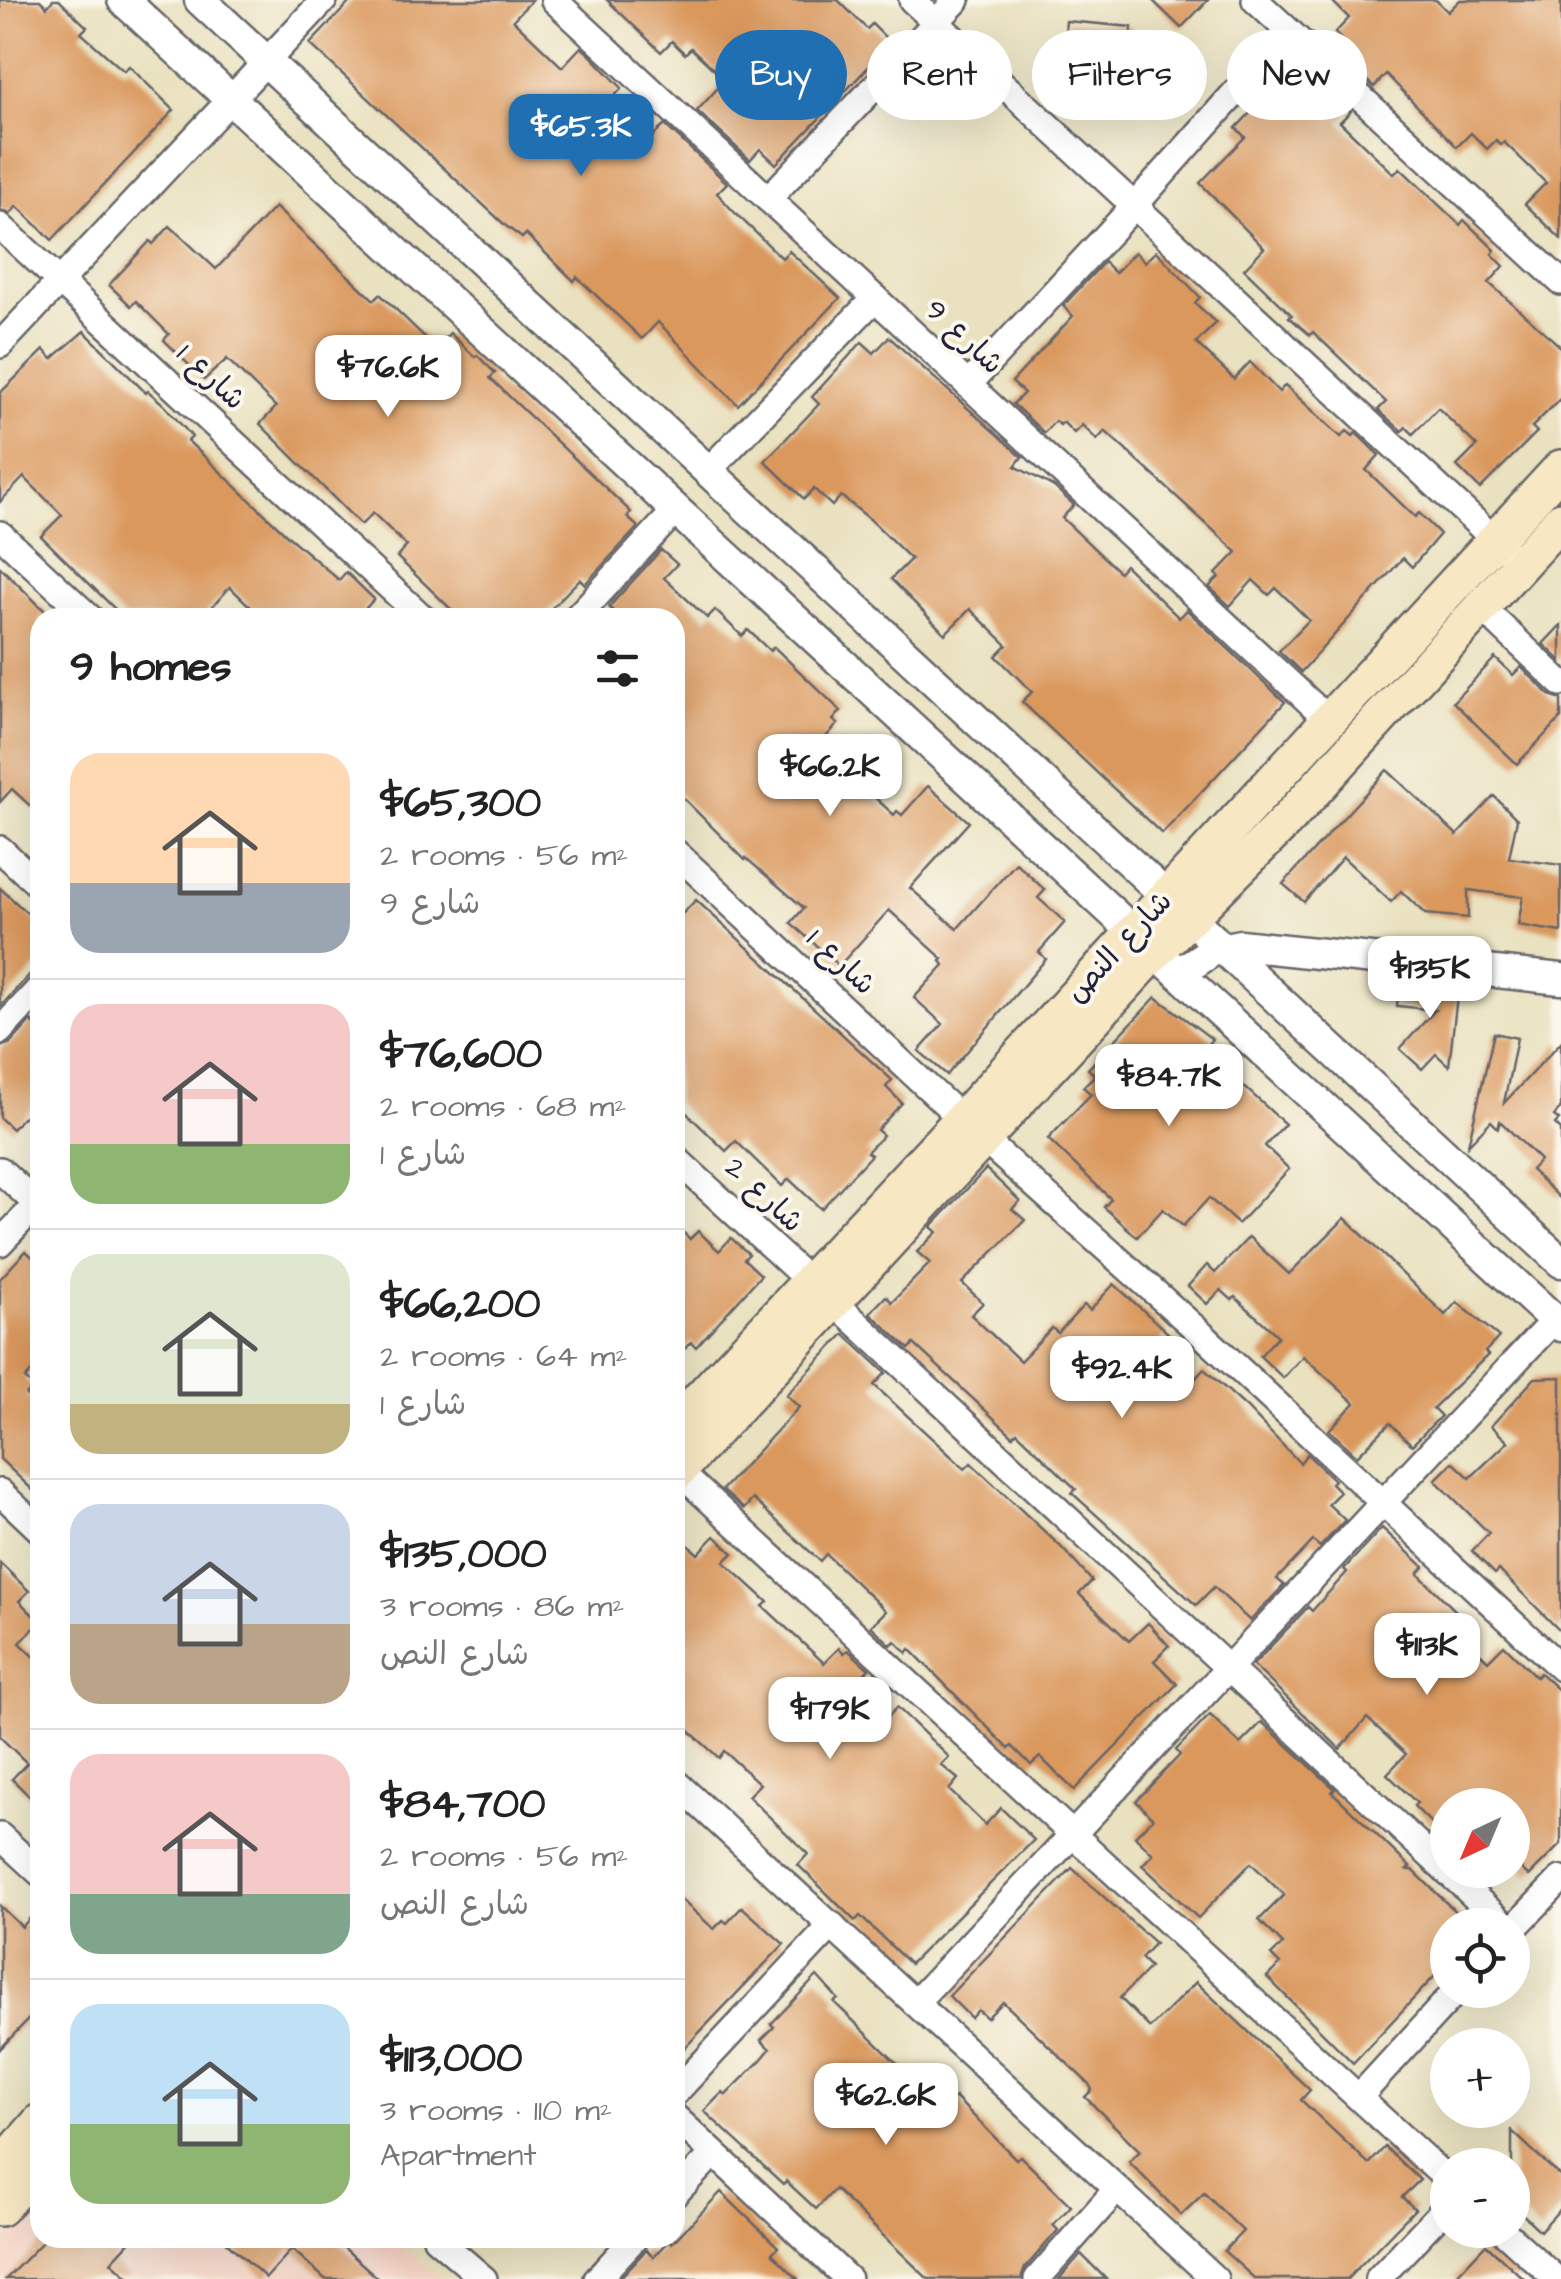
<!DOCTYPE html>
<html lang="en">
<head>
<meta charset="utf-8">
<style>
  :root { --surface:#fff; --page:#f6f6f6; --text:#222; --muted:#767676; --line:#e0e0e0; --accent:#1f6fb2 }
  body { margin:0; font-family:"Architects Daughter","Playpen Sans Arabic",sans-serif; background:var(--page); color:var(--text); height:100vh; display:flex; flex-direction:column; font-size:38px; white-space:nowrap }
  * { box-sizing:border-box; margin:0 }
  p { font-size:32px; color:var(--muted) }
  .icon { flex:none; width:55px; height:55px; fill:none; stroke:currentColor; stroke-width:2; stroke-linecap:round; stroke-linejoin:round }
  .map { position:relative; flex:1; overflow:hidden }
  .details { position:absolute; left:30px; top:608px; width:655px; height:1640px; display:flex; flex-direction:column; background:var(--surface); border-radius:30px; box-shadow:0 10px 40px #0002 }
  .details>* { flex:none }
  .guide { position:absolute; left:715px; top:30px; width:695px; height:90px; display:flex; gap:20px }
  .needle { width:65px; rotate:224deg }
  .controls { position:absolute; left:1430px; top:1788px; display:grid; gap:20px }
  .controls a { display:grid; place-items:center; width:100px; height:100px; border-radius:50%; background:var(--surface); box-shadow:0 10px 40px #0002; font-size:50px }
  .price { position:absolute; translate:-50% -85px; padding:0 22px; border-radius:20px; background:#fff; color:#222; font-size:32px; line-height:65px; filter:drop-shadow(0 2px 5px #0008) }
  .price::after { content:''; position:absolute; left:50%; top:60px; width:30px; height:22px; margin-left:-15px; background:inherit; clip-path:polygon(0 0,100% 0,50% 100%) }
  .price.selected { background:var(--accent); color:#fff }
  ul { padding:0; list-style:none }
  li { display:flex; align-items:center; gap:30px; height:250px; padding:0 40px }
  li+li { border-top:2px solid var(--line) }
  li span { display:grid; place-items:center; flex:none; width:280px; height:200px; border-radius:30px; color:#555 }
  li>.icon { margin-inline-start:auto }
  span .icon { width:120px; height:120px; fill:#fffc; stroke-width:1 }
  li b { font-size:42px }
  h2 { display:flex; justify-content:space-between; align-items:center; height:120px; padding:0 40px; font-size:42px }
  .tag { padding:0 35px; border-radius:45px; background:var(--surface); box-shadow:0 10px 40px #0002; font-size:35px; line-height:90px }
  .tag.selected { background:var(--accent); color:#fff }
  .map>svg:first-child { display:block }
</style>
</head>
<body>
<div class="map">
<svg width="1561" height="2279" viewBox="0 0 1561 2279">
  <rect width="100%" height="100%" fill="#fbf7ec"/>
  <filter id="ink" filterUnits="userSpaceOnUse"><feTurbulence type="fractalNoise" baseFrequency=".01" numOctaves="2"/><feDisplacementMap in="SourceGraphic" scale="20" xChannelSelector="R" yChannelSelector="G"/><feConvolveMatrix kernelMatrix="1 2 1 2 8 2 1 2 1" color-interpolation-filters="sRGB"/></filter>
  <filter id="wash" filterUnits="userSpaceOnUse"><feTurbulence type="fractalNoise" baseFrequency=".0048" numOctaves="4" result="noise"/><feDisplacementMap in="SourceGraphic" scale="40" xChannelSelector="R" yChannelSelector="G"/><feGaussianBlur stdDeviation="2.25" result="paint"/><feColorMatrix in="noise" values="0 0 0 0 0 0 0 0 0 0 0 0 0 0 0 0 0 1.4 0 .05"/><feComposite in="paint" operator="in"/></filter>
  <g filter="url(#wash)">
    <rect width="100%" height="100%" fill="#e9e1bf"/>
    <path fill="#f6d2c3" d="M 40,2203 L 40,2238 L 394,2238 L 440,2279 L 0,2279 L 0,2248 Z"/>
    <g id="blocks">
      <g fill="#da985d">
        <path d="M 0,0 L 40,0 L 47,7 L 53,0 L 59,0 L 87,27 L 81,33 L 124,71 L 129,66 L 174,110 L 52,240 L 17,206 L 10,214 L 0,210 Z"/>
        <path d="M 352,0 L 532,0 L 513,20 L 562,67 L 581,47 L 588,53 L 622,88 L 603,108 L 639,143 L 649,132 L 653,136 L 665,125 L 727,183 L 717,193 L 733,211 L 782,258 L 789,251 L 840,298 L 738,405 L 658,322 L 642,339 L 577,277 L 574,281 L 526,234 L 522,238 L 506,226 L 310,44 Z"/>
        <path d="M 607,0 L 838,0 L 867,29 L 872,24 L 891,43 L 776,164 L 760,149 L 750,160 L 697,111 L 725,80 L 691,48 L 685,54 L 672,41 L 661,52 Z"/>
        <path d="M 1152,0 L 1208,0 L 1181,28 Z"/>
        <path d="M 1331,0 L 1436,0 L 1448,12 L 1460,0 L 1561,0 L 1561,239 L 1525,204 L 1546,183 L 1504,142 L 1501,145 L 1496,140 L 1487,149 L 1471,133 L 1457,147 L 1386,74 L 1374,87 L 1350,65 L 1358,57 L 1335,33 L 1349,18 Z"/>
        <path d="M 1066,21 L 1132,27 L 1126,92 L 1060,85 Z"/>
        <path d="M 1280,82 L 1309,108 L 1327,89 L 1351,111 L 1340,122 L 1394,174 L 1400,168 L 1460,225 L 1464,220 L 1495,250 L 1492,254 L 1504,266 L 1489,283 L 1561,347 L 1561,398 L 1532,427 L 1537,432 L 1480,489 L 1457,466 L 1477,446 L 1438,408 L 1413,434 L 1406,427 L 1402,431 L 1378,410 L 1386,402 L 1313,332 L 1310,335 L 1289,317 L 1292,315 L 1244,269 L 1264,248 L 1200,183 L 1245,137 L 1236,128 Z"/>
        <path d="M 275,207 L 374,300 L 380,294 L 436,348 L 450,333 L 475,357 L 477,355 L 495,373 L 490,378 L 631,512 L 627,517 L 638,527 L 585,584 L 580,579 L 542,618 L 460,618 L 397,557 L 407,546 L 373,513 L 361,525 L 260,424 L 276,407 L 227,359 L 204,380 L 164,340 L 169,334 L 136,301 L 131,306 L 109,285 L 150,241 L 153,244 L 170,226 L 216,269 Z"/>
        <path d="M 1156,251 L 1200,297 L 1195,303 L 1216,323 L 1196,343 L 1234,379 L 1250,362 L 1279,392 L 1285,385 L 1341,437 L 1347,431 L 1353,436 L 1356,433 L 1379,455 L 1366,470 L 1415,517 L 1419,513 L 1440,534 L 1412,567 L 1403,558 L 1301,672 L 1279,651 L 1309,620 L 1276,588 L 1269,595 L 1253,580 L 1230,606 L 1209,587 L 1219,577 L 1216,574 L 1237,552 L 1105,431 L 1097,440 L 1082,425 L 1074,433 L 1063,422 L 1060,425 L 1055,421 L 1044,433 L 1013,404 L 1024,393 L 1012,382 L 1073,316 L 1063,306 L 1104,262 L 1115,273 L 1135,252 L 1145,262 Z"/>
        <path d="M 84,331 L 146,393 L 148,391 L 163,404 L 192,437 L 188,441 L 290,538 L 339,580 L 346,572 L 374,599 L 357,618 L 262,618 L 230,587 L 202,618 L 124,618 L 41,536 L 62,515 L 24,477 L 0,502 L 0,393 L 44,350 L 52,359 Z"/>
        <path d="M 889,337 L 1022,457 L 1015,466 L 1054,487 L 1074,505 L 1062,518 L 1119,572 L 1125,565 L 1179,618 L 1187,610 L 1285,702 L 1162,834 L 1022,702 L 1032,692 L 996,656 L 1007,645 L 970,609 L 945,634 L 891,579 L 911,559 L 871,520 L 841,496 L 832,506 L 814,489 L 804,499 L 765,461 L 819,404 L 812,397 L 862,342 L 874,353 Z"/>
        <path d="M 661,550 L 677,564 L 664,578 L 707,618 L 715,610 L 742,636 L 748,630 L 770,651 L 774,647 L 841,711 L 833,720 L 838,724 L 823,740 L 844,761 L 839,765 L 894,815 L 897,811 L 902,815 L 928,786 L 969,822 L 910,888 L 957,929 L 1016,863 L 1045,890 L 1038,898 L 1065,922 L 1039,952 L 1046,959 L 947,1075 L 919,1051 L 943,1024 L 914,998 L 944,965 L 941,961 L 943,959 L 889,910 L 839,966 L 791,923 L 804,908 L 746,858 L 745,860 L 675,790 L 675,618 L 620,618 L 609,607 Z"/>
        <path d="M 0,567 L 48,614 L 40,618 L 40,815 L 12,789 L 0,802 Z"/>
        <path d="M 1561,625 L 1561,661 L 1543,644 Z"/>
        <path d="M 1495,658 L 1513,675 L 1521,667 L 1550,695 L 1561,699 L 1561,718 L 1517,764 L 1453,702 Z"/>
        <path d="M 1387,770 L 1457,835 L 1494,796 L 1517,819 L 1509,858 L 1561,865 L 1561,932 L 1518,925 L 1523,897 L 1468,890 L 1468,918 L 1425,914 L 1401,891 L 1391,902 L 1343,857 L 1304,902 L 1283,884 Z"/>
        <path d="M 0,888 L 40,925 L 40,963 L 0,1007 Z"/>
        <path d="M 696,900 L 892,1080 L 886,1087 L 902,1103 L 877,1130 L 883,1135 L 867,1152 L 871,1155 L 821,1209 L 789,1179 L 782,1186 L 736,1141 L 726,1151 L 675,1102 L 675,921 Z"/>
        <path d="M 1399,983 L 1458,987 L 1449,1066 L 1436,1054 L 1422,1069 L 1400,1049 L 1435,1010 L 1397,1006 Z"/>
        <path d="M 1156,997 L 1212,1039 L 1188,1068 L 1222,1098 L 1238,1081 L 1285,1124 L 1265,1146 L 1289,1169 L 1238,1224 L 1209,1198 L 1183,1226 L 1163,1209 L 1137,1237 L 1104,1207 L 1111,1199 L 1048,1139 L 1091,1094 L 1083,1087 L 1095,1075 L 1088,1069 Z"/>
        <path d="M 31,1021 L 40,1030 L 40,1099 L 12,1129 L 0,1118 L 0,1047 L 11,1043 Z"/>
        <path d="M 1494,1033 L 1517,1038 L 1504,1103 L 1561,1042 L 1561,1108 L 1554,1116 L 1559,1120 L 1555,1124 L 1561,1130 L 1561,1199 L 1531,1170 L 1540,1160 L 1500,1121 L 1498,1128 L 1491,1121 L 1468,1145 Z"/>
        <path d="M 986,1169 L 1020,1201 L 1012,1209 L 1025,1220 L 962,1283 L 983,1303 L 971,1315 L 1020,1361 L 1052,1328 L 1058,1333 L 1084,1305 L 1090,1310 L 1114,1284 L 1168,1333 L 1154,1349 L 1191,1383 L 1204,1369 L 1246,1407 L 1300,1463 L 1307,1454 L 1334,1480 L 1331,1483 L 1340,1492 L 1328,1504 L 1345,1520 L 1320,1547 L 1313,1541 L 1277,1579 L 1284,1585 L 1250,1621 L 1214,1587 L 1196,1605 L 1072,1493 L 1076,1489 L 1017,1432 L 1013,1436 L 914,1344 L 909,1349 L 870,1313 L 886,1296 L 892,1302 L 930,1263 L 917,1252 L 937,1232 L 931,1227 Z"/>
        <path d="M 1345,1218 L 1445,1315 L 1457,1302 L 1499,1337 L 1485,1352 L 1488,1355 L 1433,1408 L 1441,1416 L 1412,1445 L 1390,1423 L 1357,1456 L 1329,1430 L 1355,1403 L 1303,1356 L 1283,1378 L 1260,1356 L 1278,1336 L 1235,1297 L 1232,1300 L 1221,1290 L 1207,1304 L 1188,1286 L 1207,1265 L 1215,1273 L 1249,1237 L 1289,1274 Z"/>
        <path d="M 675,1225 L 690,1239 L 698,1231 L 719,1251 L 731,1238 L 749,1254 L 744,1259 L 761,1275 L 696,1347 L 691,1342 L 675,1359 Z"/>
        <path d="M 26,1251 L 40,1264 L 40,1363 L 25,1379 L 34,1387 L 26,1395 L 40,1408 L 40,1497 L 0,1459 L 0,1279 Z"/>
        <path d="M 844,1334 L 886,1373 L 874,1385 L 965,1469 L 971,1463 L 1060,1546 L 1092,1581 L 1079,1594 L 1129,1641 L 1148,1623 L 1169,1646 L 1154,1661 L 1177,1684 L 1074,1790 L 1040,1757 L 1031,1765 L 1012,1746 L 1009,1749 L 910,1649 L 907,1653 L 895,1641 L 891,1645 L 871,1626 L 886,1611 L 826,1554 L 820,1561 L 753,1499 L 744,1509 L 722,1490 L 799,1407 L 786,1395 Z"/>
        <path d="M 1561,1377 L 1561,1632 L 1499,1570 L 1495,1574 L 1472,1551 L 1489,1533 L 1435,1480 L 1453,1462 L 1470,1478 L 1508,1442 L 1491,1426 L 1535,1378 Z"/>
        <path d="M 1382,1528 L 1424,1567 L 1418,1574 L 1460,1615 L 1451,1625 L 1488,1661 L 1504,1645 L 1536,1677 L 1540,1673 L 1561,1692 L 1561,1844 L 1529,1876 L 1512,1860 L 1512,1805 L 1448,1805 L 1448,1840 L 1414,1806 L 1417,1803 L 1387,1774 L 1406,1754 L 1367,1718 L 1340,1749 L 1253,1665 L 1308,1607 L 1312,1611 L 1347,1572 L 1344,1569 Z"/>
        <path d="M 675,1533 L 698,1554 L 715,1536 L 733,1553 L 724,1562 L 768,1602 L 763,1606 L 824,1663 L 839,1648 L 844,1653 L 848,1650 L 869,1669 L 854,1684 L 888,1717 L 897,1707 L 949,1757 L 941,1765 L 958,1779 L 949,1790 L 985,1825 L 1001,1808 L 1034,1840 L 910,1964 L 860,1916 L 855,1921 L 798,1865 L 808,1854 L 748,1796 L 760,1784 L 724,1751 L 719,1758 L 675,1718 Z"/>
        <path d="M 0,1563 L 29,1591 L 19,1601 L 40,1622 L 20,1643 L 40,1662 L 40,1807 L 12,1779 L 27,1763 L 0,1737 Z"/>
        <path d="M 1210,1715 L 1240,1744 L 1262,1722 L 1335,1789 L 1332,1792 L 1410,1867 L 1407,1870 L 1413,1870 L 1469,1925 L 1448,1925 L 1448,1962 L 1353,2063 L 1267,1977 L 1280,1964 L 1271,1955 L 1283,1944 L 1259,1920 L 1284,1895 L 1251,1863 L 1198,1918 L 1142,1865 L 1153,1854 L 1135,1836 L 1153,1818 L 1136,1801 L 1180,1755 L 1176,1750 Z"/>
        <path d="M 1072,1868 L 1155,1943 L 1141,1958 L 1150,1967 L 1120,1998 L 1150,2028 L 1196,1982 L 1310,2090 L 1301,2100 L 1369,2164 L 1385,2147 L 1420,2180 L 1402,2197 L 1415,2209 L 1347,2279 L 1255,2279 L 1224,2251 L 1243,2231 L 1204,2193 L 1181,2215 L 1129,2162 L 1140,2151 L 1085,2097 L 1092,2090 L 1089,2084 L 1003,2002 L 987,2018 L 978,2010 L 971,2018 L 949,1996 Z"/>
        <path d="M 675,1894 L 714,1929 L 723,1920 L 727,1923 L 742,1907 L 784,1944 L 675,2058 Z"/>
        <path d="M 0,1906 L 22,1927 L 40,1907 L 40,2007 L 0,2049 Z"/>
        <path d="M 817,1976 L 838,1999 L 834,2002 L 910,2076 L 904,2082 L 938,2115 L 955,2097 L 1016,2159 L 1020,2156 L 1071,2206 L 1053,2225 L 1058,2230 L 1025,2268 L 1021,2279 L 928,2279 L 835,2189 L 816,2209 L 786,2181 L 783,2184 L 704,2111 L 723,2092 L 726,2095 L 761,2060 L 770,2049 L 761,2040 L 774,2027 L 771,2024 Z"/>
        <path d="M 1512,2131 L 1561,2177 L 1561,2208 L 1540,2231 L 1512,2204 Z"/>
        <path d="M 721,2192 L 778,2247 L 772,2253 L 798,2279 L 619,2279 L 646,2250 L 653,2257 L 669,2240 L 672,2243 Z"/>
        <path d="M 46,2238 L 133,2238 L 111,2262 L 130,2279 L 6,2279 Z"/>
        <path d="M 222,2238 L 333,2238 L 379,2279 L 325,2279 L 292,2249 L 266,2278 Z"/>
        <path d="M 1486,2244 L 1524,2279 L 1453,2279 Z"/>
        <path d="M 1081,2254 L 1106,2279 L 1059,2279 Z"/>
      </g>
    </g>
  </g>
  <g filter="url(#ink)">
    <use href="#blocks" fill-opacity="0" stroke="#686569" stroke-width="2.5"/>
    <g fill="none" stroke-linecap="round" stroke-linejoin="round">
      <defs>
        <g id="minor">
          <path d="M 554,0 L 1330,721"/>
          <path d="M 912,0 L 1506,550"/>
          <path d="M 1255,0 L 1561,282"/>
          <path d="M 768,199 L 957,0"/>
          <path d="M 0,226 L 423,618"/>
          <path d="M 0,345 L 324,0"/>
          <path d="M 968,385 L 1135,205 L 1289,32"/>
          <path d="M 707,472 L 875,298"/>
          <path d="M 0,534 L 90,618"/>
          <path d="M 1480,606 L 1561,683"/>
          <path d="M 576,618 L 676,510"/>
          <path d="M 0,849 L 40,886"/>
          <path d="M 675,852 L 962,1119"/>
          <path d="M 0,1031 L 40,988"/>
          <path d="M 983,1139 L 1195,1328 L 1561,1668"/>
          <path d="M 675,1158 L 809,1281"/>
          <path d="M 0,1170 L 40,1207"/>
          <path d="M 0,1243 L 37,1204"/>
          <path d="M 833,1301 L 1505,1925"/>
          <path d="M 678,1471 L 1448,2180"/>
          <path d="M 0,1492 L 40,1530"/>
          <path d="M 675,1782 L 1215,2279"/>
          <path d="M 0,1836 L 40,1873"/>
          <path d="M 1512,1930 L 1561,1879"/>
          <path d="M 915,2003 L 1554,1320"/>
          <path d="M 675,2093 L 832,1925"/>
          <path d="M 1359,2097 L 1457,1990"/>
          <path d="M 675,2117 L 848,2279"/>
          <path d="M 675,2194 L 713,2154"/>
          <path d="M 1502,2230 L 1556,2279"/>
          <path d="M 436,2238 L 484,2279"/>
          <path d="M 597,2279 L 635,2238"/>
          <path d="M 1037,2279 L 1117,2189"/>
          <path d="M 1378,2279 L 1448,2205"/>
        </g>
        <g id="tertiary">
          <path d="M 123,0 L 1561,1326"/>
          <path d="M 200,0 L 1561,1262"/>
          <path d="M 1179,973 L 1212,951 L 1240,945 L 1561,979"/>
        </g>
        <g id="secondary">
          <path d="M 675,1425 L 962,1119 L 1561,468"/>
          <path d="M 675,1474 L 1156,951 L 1289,818 L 1561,520"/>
          <path d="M 0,2168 L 40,2122"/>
          <path d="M 0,2208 L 40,2165"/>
        </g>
      </defs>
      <use href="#minor" stroke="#686569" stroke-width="30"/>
      <use href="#tertiary" stroke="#686569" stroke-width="35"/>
      <use href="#secondary" stroke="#686569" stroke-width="40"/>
      <use href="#minor" stroke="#fff" stroke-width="25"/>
      <use href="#tertiary" stroke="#fff" stroke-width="30"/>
      <use href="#secondary" stroke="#f7e8c3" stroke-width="35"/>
    </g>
  </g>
  <g text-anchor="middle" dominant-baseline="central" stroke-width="8" stroke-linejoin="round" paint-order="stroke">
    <g font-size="30" fill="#22223b" stroke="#fbf7ec">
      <text transform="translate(964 337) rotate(43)">شارع 9</text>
      <text transform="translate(211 377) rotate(43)">شارع 1</text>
      <text transform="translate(1119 947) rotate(-47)">شارع النص</text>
      <text transform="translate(841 962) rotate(43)">شارع 1</text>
      <text transform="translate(764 1195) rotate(43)">شارع 2</text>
    </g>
  </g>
</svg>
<div class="controls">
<a><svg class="needle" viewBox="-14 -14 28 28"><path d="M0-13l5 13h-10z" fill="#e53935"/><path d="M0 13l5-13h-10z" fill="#767676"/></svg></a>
<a><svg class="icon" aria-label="locate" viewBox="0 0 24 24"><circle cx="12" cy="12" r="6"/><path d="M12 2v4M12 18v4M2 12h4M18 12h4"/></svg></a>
<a>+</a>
<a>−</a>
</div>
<b class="price selected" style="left:581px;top:179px">$65.3K</b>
<b class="price" style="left:388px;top:420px">$76.6K</b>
<b class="price" style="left:830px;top:819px">$66.2K</b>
<b class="price" style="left:1430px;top:1021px">$135K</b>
<b class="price" style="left:1169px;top:1129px">$84.7K</b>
<b class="price" style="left:1122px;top:1421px">$92.4K</b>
<b class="price" style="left:1427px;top:1698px">$113K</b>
<b class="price" style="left:830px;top:1762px">$179K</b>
<b class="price" style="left:886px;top:2148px">$62.6K</b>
<div class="guide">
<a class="tag selected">Buy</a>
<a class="tag">Rent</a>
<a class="tag">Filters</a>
<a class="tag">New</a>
</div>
<section class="details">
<h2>9 homes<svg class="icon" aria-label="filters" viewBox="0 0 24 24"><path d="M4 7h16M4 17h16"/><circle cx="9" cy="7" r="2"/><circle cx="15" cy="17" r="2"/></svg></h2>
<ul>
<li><span style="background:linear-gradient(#ffd9b3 65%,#9aa5b1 0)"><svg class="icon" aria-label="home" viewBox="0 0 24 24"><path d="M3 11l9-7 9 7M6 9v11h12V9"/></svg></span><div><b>$65,300</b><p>2 rooms · 56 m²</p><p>شارع 9</p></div></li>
<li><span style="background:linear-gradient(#f6c9c9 70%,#8fb573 0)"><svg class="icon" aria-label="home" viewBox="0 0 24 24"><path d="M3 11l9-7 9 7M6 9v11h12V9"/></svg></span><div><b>$76,600</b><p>2 rooms · 68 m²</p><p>شارع 1</p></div></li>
<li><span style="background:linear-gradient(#dfe7d0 75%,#c2b280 0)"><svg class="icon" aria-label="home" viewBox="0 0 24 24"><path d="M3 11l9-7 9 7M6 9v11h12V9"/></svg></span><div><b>$66,200</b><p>2 rooms · 64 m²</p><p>شارع 1</p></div></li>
<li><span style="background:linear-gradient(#c9d6e8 60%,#b9a48a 0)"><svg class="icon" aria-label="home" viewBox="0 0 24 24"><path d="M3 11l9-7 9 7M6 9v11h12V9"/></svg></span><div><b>$135,000</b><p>3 rooms · 86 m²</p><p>شارع النص</p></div></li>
<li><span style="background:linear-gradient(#f6c9c9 70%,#7fa58c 0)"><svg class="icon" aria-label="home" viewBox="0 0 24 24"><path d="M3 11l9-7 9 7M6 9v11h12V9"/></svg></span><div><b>$84,700</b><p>2 rooms · 56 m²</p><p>شارع النص</p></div></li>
<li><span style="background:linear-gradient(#bfe0f5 60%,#8fb573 0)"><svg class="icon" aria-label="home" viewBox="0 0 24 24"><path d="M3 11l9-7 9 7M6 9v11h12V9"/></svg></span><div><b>$113,000</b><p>3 rooms · 110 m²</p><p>Apartment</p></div></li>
</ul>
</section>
</div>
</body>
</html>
